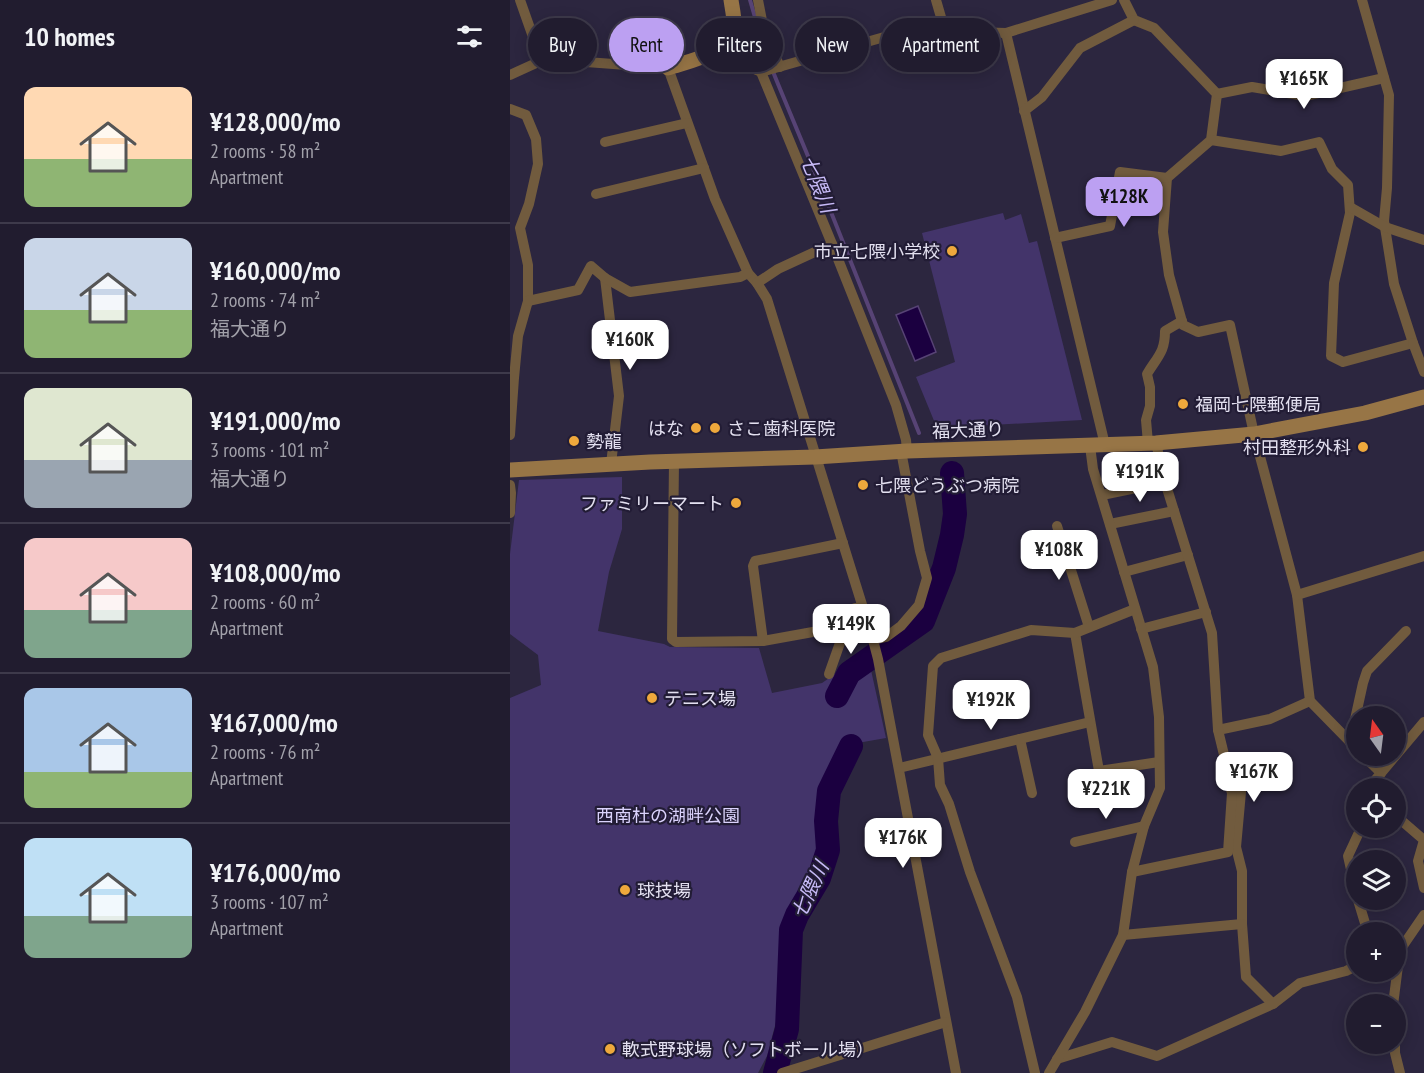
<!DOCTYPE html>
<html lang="en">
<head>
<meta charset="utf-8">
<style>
  :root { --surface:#211c2f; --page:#292537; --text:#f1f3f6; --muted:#a2a1aa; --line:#3e3a4b; --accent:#bca0f2 }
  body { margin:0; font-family:"PT Sans Narrow","Noto Sans JP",sans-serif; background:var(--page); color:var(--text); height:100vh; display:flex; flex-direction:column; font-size:22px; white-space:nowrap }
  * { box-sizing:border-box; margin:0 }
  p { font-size:20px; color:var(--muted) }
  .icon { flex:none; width:33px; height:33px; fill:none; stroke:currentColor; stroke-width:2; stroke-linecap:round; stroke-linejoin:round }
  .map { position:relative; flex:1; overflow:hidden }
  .side { display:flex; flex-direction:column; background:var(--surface); width:510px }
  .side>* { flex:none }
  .hud { position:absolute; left:18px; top:18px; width:570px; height:54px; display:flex; gap:12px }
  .needle { width:39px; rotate:346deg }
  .fabs { position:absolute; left:836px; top:706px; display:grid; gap:12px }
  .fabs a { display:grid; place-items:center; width:60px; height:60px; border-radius:50%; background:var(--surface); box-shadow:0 3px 15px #0003,0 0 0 2px var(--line); font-size:30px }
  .price { position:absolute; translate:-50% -51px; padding:0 14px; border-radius:12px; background:#fff; color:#222; font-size:20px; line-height:39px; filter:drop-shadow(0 2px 3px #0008) }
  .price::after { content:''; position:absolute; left:50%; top:36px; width:18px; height:14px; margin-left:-9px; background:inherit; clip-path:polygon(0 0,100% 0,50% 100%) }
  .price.active { background:var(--accent); color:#111 }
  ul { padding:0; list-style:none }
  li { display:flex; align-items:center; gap:18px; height:150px; padding:0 24px }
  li+li { border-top:2px solid var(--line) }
  li span { display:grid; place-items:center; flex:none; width:168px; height:120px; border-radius:12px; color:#555 }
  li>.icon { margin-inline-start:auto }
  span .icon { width:72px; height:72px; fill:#fffc; stroke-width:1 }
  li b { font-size:26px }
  h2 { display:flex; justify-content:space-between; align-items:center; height:72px; padding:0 24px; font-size:26px }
  .tag { padding:0 21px; border-radius:27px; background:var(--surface); box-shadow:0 3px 15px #0003,0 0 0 2px var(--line); font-size:21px; line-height:54px }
  .tag.active { background:var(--accent); color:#111 }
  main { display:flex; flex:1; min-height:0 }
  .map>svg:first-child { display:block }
</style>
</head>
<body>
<main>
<section class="side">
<h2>10 homes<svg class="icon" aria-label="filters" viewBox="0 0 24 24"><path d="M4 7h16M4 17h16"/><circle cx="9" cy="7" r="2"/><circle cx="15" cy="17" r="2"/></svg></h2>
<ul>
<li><span style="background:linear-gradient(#ffd9b3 60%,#8fb573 0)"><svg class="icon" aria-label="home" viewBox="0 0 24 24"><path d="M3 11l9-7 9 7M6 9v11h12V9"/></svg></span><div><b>¥128,000/mo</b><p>2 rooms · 58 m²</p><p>Apartment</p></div></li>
<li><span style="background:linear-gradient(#c9d6e8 60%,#8fb573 0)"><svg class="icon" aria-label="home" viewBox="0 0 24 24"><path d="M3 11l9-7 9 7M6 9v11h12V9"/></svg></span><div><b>¥160,000/mo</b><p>2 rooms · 74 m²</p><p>福大通り</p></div></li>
<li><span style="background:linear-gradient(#dfe7d0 60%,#9aa5b1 0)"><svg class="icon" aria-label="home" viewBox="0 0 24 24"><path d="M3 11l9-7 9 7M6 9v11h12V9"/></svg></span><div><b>¥191,000/mo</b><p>3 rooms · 101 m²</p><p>福大通り</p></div></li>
<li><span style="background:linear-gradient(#f6c9c9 60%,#7fa58c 0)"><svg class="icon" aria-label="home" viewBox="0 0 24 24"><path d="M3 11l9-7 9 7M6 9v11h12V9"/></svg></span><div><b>¥108,000/mo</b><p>2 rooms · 60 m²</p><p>Apartment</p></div></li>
<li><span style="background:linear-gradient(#a9c7e8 70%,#8fb573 0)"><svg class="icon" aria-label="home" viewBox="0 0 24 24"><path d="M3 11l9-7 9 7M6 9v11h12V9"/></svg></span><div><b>¥167,000/mo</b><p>2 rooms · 76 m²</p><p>Apartment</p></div></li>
<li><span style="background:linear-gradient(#bfe0f5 65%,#7fa58c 0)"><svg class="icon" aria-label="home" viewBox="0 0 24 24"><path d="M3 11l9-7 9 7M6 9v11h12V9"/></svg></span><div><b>¥176,000/mo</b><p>3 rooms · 107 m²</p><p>Apartment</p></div></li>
</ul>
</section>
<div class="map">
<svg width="914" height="1073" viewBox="0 0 914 1073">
  <rect width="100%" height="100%" fill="#2c263f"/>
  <g fill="#43346a">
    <path d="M 493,213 L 495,220 L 511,214 L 519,243 L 527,241 L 572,420 L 427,428 L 406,377 L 445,362 L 412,233 Z"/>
    <path d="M 112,477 L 112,529 L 99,572 L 88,631 L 154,644 L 160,647 L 249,648 L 262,693 L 312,683 L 357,652 L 376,738 L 336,745 L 316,789 L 316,849 L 302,883 L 279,916 L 271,1003 L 257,1056 L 248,1073 L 0,1073 L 0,698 L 31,685 L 28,655 L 0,634 L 0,554 L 9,480 Z"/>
  </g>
  <path fill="#1b0040" stroke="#574375" stroke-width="1.5" d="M 408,306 L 426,352 L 405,361 L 386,315 Z"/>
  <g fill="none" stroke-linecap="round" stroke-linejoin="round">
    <path stroke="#574375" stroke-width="4" d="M 240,0 L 255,52 L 268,84 L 315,197 L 409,433"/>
    <g stroke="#1b0040" stroke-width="24">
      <path d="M 327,696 L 339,673 L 413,621 L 434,568 L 442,535 L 445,514 L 442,473"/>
      <path d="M 265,1073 L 277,1029 L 281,930 L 287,915 L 309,878 L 318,850 L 316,821 L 319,791 L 341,746"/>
    </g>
    <g stroke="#715b3e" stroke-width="10">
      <path d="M 10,0 L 22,34 L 35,59"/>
      <path d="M 248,0 L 254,31 L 270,67"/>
      <path d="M 426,0 L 435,31"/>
      <path d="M 614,0 L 624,20 L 644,28 L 707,94 L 701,140 L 657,178 L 653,232 L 659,275 L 673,325 L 688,332 L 720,325 L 744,434 L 787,595 L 800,701 L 846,748"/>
      <path d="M 221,32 L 242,68 L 251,72 L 399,30 L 496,33 L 602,0"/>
      <path d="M 496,33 L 595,445"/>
      <path d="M 0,75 L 35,59 L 158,68 L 205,199 L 238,273 L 247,283 L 257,299 L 363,640 L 368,659 L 446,1073"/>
      <path d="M 707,94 L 742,87 L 795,96 L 874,78"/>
      <path d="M 0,109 L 16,115 L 26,139 L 28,164 L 19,204 L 10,228 L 18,265 L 18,301 L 8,336 L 4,378 L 0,435"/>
      <path d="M 514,111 L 532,97 L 570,48 L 624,20"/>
      <path d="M 701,140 L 771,151 L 809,142 L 822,169 L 838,185 L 840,213 L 824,283 L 821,356 L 833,362 L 903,343 L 884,284 L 874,221 L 877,188 L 879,95 L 852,0"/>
      <path d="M 95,142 L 177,123"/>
      <path d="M 86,194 L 194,168"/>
      <path d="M 840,207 L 875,227 L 914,240"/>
      <path d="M 545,238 L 600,226 L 610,172 L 657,178"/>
      <path d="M 322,244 L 386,405 L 396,440 L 397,451"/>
      <path d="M 95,278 L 109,396 L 101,464"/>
      <path d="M 247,283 L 268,269 L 322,244 L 251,72"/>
      <path d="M 18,301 L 68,290 L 81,266 L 95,278 L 120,292 L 230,277 L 238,273"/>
      <path d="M 903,343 L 914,372"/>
      <path d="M 638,443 L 636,420 L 640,406 L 640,387 L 637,374 C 648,356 655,352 655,331 L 672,321"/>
      <path d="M 164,461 L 162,639 L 166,642 L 253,641 L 336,626 L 345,608 L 352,608"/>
      <path d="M 0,485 L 1,493 L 0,513"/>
      <path d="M 592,495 L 655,482"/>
      <path d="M 600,524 L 664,511"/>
      <path d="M 547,526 L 579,627"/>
      <path d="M 614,572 L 678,555"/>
      <path d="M 787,595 L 914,556"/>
      <path d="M 631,629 L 696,612"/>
      <path d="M 565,633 L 589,771 L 649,762"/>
      <path d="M 363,640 L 376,637 L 391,626 L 409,605 L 417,578 L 410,551 L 391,451"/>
      <path d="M 253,641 L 243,566 L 245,561 L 333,543"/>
      <path d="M 319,674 L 336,626"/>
      <path d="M 708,730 L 760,719 L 800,701"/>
      <path d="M 510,739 L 522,793"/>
      <path d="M 840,742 L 853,683 L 857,671 L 896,631"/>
      <path d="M 854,756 L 871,773 L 858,789"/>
      <path d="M 724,762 L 731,792 L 726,847 L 732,871 L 732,924 L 736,977 L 763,1004"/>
      <path d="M 389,768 L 580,722"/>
      <path d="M 871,773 L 914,722"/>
      <path d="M 885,815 L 914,840 L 908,861 L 914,888"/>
      <path d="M 565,842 L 634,826"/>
      <path d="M 622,872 L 718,852 L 722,793 L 717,776 L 716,763 L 708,730 L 702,633 L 655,482 L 646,443"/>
      <path d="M 846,892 L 838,856 L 851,828"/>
      <path d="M 848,900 L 858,933"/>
      <path d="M 613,935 L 732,924"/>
      <path d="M 883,1005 L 890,950 L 914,915"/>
      <path d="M 885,1044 L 885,1053 L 890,1073"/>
      <path d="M 547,1059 L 602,1042 L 647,1056 L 763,1004 L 790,983 L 836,971 L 846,966"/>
      <path d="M 272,1073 L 436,1022"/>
      <path d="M 525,1073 L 507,997 L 460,872 L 439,804 L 430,785 L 428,758 L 418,735 L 423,666 L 431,658 L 521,630 L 565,633 L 625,609"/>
      <path d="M 539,1073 L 575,1012 L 613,935 L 622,872 L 634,826 L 650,788 L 649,717 L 643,667 L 583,469 L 580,446"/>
    </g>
    <g stroke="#977546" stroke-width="15">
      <path d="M 158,68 C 182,60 222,54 224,23 C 224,16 222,7 221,0"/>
      <path d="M 0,470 L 140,462 L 305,457 L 397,451 L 646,443 L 744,434 L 855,413 L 914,397"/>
    </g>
  </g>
  <g fill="#eea83c" stroke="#221c35" stroke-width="2">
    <circle cx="442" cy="251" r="6"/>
    <circle cx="673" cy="404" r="6"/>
    <circle cx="186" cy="428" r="6"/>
    <circle cx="205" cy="428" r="6"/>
    <circle cx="64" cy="441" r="6"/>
    <circle cx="853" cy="447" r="6"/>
    <circle cx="353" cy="485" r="6"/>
    <circle cx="226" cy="503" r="6"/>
    <circle cx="142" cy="698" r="6"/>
    <circle cx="115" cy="890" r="6"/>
    <circle cx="100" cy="1049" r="6"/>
  </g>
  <g text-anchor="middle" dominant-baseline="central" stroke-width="4.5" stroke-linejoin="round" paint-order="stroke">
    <g font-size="18" fill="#e3e0f0" stroke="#221c35" text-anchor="start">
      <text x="430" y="251" text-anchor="end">市立七隈小学校</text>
      <text x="685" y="404">福岡七隈郵便局</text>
      <text x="174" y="428" text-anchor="end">はな</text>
      <text x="217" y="428">さこ歯科医院</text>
      <text x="76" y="441">勢龍</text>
      <text x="841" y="447" text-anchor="end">村田整形外科</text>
      <text x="365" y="485">七隈どうぶつ病院</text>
      <text x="214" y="503" text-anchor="end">ファミリーマート</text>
      <text x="154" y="698">テニス場</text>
      <text x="127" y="890">球技場</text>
      <text x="112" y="1049">軟式野球場（ソフトボール場）</text>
    </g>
    <g font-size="18" fill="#e3e0f0" stroke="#221c35">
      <text transform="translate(458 430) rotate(-2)">福大通り</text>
    </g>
    <g font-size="18" fill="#dad2fc" stroke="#221c35">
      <text x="158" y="815">西南杜の湖畔公園</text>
    </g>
    <g font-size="20" font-style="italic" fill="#c6b9f6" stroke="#221c35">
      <text transform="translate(308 184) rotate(68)">七隈川</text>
      <text transform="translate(300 890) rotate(-65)">七隈川</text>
    </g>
  </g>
</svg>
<div class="fabs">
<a><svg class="needle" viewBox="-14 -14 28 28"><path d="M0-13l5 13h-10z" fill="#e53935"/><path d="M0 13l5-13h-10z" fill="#a2a1aa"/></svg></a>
<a><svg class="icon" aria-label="locate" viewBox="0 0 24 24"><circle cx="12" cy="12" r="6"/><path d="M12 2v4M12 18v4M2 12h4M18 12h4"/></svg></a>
<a><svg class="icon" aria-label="layers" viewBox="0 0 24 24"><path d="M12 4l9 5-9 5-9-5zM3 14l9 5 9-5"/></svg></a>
<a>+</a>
<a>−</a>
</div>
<b class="price" style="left:794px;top:110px">¥165K</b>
<b class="price active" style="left:614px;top:228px">¥128K</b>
<b class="price" style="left:120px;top:371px">¥160K</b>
<b class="price" style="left:630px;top:503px">¥191K</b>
<b class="price" style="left:549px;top:581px">¥108K</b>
<b class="price" style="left:341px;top:655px">¥149K</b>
<b class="price" style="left:481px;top:731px">¥192K</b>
<b class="price" style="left:744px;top:803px">¥167K</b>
<b class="price" style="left:596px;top:820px">¥221K</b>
<b class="price" style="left:393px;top:869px">¥176K</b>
<div class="hud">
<a class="tag">Buy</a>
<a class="tag active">Rent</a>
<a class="tag">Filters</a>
<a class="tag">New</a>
<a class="tag">Apartment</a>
</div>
</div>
</main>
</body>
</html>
